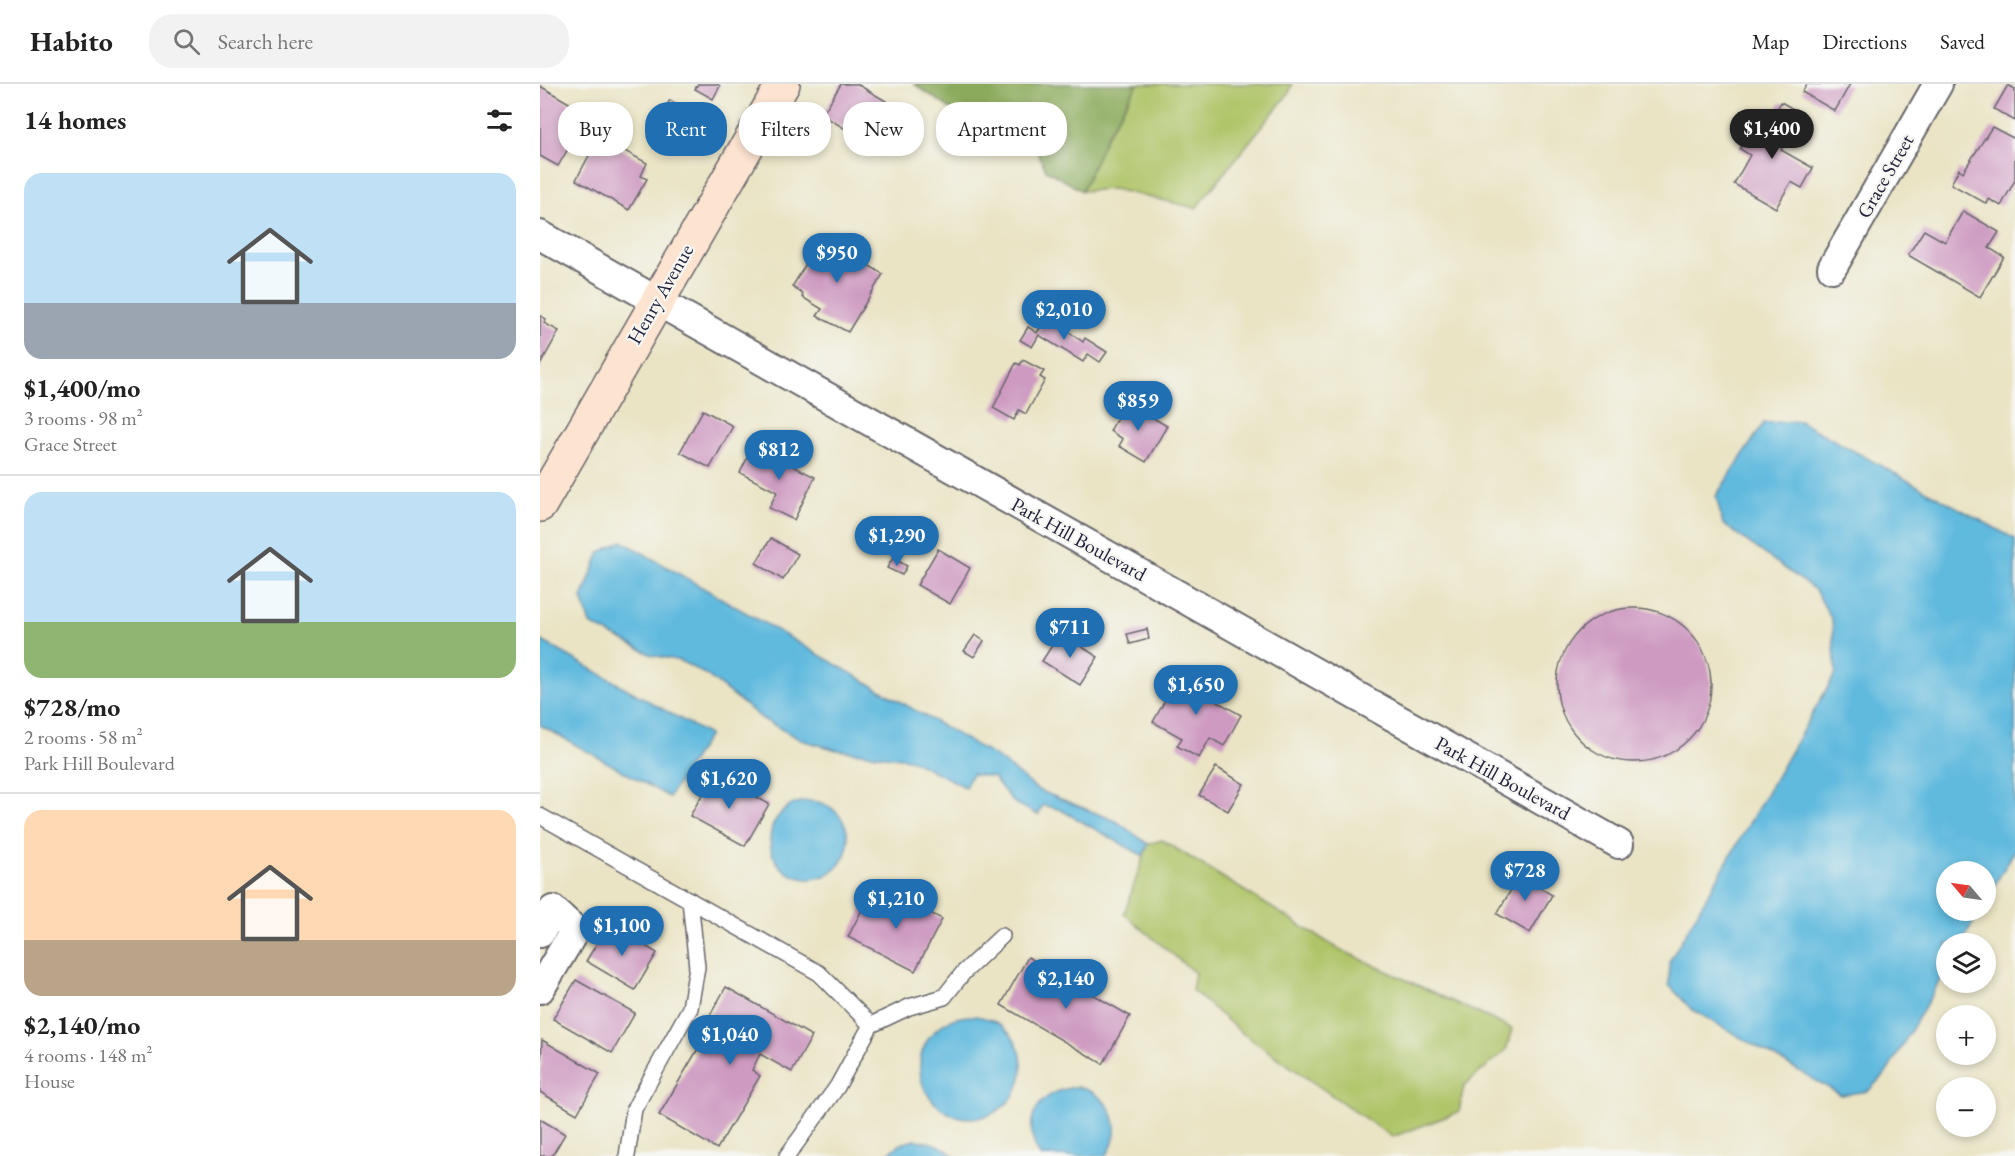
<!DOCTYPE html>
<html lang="en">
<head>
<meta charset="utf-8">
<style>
  :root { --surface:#fff; --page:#f2f2f2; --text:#222; --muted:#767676; --line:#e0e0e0; --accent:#1f6fb2 }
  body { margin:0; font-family:"EB Garamond",serif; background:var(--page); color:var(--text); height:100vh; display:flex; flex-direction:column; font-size:22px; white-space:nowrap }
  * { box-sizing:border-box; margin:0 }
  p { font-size:20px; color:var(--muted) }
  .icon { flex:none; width:33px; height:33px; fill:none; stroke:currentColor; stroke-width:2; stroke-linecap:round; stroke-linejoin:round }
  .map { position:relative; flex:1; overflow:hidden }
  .sheet { display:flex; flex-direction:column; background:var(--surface); width:540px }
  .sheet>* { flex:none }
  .top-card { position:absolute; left:18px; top:18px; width:570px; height:54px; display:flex; gap:12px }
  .needle { width:39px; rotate:299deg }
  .tools { position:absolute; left:1396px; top:777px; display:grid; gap:12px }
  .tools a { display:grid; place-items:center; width:60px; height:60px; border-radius:50%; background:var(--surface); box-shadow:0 3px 9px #0003; font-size:30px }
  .price { position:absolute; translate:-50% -51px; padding:0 14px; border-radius:21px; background:var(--accent); color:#fff; font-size:20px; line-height:39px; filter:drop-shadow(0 2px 3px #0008) }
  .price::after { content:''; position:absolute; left:50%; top:36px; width:18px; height:14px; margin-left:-9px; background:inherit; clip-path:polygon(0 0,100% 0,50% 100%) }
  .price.active { background:#222; color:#fff }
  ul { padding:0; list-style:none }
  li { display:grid; align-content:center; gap:12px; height:318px; padding:0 24px }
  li+li { border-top:2px solid var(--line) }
  li span { display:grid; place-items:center; height:186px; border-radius:18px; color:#555 }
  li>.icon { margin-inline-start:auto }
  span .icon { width:108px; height:108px; fill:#fffc; stroke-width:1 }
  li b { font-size:26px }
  h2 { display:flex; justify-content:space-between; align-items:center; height:72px; padding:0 24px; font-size:26px }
  .pill { padding:0 21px; border-radius:24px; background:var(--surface); box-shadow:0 3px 9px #0003; font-size:21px; line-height:54px }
  .pill.active { background:var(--accent); color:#fff }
  header { display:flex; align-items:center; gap:36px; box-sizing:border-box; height:84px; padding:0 30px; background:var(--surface); border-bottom:2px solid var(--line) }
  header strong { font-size:28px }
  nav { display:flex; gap:33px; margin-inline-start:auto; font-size:21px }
  .search { width:420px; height:54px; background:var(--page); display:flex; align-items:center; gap:15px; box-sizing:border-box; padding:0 21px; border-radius:24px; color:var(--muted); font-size:22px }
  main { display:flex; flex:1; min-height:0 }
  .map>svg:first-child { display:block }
</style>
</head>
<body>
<header>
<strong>Habito</strong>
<div class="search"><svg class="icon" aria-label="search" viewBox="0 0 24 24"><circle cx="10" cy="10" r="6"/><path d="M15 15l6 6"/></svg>Search here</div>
<nav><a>Map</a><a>Directions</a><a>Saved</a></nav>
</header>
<main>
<section class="sheet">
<h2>14 homes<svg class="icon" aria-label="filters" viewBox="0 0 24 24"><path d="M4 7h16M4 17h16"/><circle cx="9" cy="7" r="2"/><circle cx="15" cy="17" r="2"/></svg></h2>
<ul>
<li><span style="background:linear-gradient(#bfe0f5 70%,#9aa5b1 0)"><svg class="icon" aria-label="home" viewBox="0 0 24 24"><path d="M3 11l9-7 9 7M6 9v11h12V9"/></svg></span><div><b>$1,400/mo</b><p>3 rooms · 98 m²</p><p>Grace Street</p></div></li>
<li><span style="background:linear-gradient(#bfe0f5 70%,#8fb573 0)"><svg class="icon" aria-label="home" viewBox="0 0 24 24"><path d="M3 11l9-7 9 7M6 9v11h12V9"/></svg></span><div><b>$728/mo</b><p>2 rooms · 58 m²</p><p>Park Hill Boulevard</p></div></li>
<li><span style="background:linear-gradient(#ffd9b3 70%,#b9a48a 0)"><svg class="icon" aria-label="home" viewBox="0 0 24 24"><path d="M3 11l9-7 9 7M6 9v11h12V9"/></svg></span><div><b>$2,140/mo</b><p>4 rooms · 148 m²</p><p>House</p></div></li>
</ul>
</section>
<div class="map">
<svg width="1475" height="1072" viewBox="0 0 1475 1072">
  <rect width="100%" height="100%" fill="#f6f6f2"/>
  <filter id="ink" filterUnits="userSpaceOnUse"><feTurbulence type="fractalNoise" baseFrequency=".0167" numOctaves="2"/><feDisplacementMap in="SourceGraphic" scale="12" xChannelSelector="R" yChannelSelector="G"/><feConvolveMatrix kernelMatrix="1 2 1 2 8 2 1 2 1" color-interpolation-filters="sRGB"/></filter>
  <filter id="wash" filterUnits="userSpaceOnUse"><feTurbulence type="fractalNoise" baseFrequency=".008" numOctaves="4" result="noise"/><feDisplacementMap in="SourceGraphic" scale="24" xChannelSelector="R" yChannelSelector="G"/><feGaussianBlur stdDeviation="1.35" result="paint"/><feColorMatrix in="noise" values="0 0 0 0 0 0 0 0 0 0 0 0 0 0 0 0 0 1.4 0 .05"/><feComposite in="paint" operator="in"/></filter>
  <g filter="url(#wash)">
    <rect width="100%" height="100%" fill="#eae4c5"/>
    <g fill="#afc468" stroke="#687352" stroke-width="1.5">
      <path d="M 598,0 L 752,0 L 749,9 L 656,124 L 573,105 L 542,107 L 567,51 Z"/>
      <path d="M 622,756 L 797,864 L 972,945 L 966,966 L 924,1002 L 919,1028 L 852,1053 L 702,949 L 652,906 L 655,889 L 584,830 L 608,760 Z"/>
    </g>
    <path fill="#8baa5c" stroke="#56664c" stroke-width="1.5" d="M 374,0 L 598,0 L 567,51 L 542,107 L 506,86 L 480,34 L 428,37 Z"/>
    <g fill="#61bade" stroke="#426e8c" stroke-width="1.5">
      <path d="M 1259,337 L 1475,455 L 1475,766 L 1446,816 L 1446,788 L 1407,788 L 1407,826 L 1440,827 L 1421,859 L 1407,860 L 1407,884 L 1347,988 L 1328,1007 L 1301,1011 L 1151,925 L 1129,901 L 1129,878 L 1296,589 L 1292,536 L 1275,506 L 1183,440 L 1176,412 L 1224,339 Z"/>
      <path d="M 82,457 L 458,674 L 498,706 L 576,737 L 608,760 L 603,772 L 521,726 L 503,721 L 498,731 L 473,718 L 453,693 L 432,690 L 425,703 L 370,675 L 297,666 L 261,656 L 223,635 L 168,592 L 141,577 L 112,571 L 50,540 L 42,514 L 60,468 Z"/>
      <path d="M 2,557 L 169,651 L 129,713 L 0,641 L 0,561 Z"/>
      <circle cx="269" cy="756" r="39"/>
      <circle cx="431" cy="983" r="51"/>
      <path d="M 539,1003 C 571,1012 586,1043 566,1072 L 500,1072 C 479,1036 499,1005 539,1003 Z"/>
      <path d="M 375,1056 C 391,1058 402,1061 414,1072 L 344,1072 L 361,1060 Z"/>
    </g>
    <g id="blocks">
      <g fill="#ce9ac1">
        <path d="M 158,0 L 177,0 L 180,2 L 173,15 L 155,5 Z"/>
        <path d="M 301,0 L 317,0 L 351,20 L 343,34 L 328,26 L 314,50 L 282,31 Z"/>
        <path d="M 1267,0 L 1310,0 L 1295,27 L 1262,8 Z"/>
        <path d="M 1468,1 L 1475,5 L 1475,37 L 1454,25 Z"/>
        <path d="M 0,2 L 48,30 L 18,82 L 0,72 Z"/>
        <path d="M 130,16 L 144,25 L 138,34 L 124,26 Z"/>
        <path d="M 1241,18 L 1262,30 L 1241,66 L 1273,84 L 1262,104 L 1251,98 L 1236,124 L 1194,100 L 1210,71 L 1200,65 L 1210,46 L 1222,52 Z"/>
        <path d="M 1452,43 L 1475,55 L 1475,96 L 1461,122 L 1449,115 L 1447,120 L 1411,100 L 1419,85 L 1423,88 Z"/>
        <path d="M 59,53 L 107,79 L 101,92 L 107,95 L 89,126 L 36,96 Z"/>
        <path d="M 1423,127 L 1459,148 L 1449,164 L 1464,173 L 1440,213 L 1368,171 L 1384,146 L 1405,158 Z"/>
        <path d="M 282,153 L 343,190 L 308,248 L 277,232 L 282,225 L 262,213 L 263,210 L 252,203 Z"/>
        <path d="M 0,231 L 6,235 L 4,239 L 19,247 L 0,281 Z"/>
        <path d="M 507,232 L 543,258 L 545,254 L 567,268 L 560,278 L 548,270 L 543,278 L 499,251 L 492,263 L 480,256 L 488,243 L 497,249 Z"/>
        <path d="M 483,276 L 504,287 L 500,293 L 505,296 L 486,330 L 479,326 L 474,336 L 453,324 L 476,279 L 480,281 Z"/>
        <path d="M 575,302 L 588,309 L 583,317 L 570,309 Z"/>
        <path d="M 586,318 L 627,342 L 606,378 L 579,362 L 583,355 L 570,347 Z"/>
        <path d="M 163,326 L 193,342 L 170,384 L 140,368 Z"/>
        <path d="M 213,362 L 275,393 L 254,436 L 229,424 L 237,408 L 200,389 Z"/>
        <path d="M 231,454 L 258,470 L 243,496 L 216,479 Z"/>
        <path d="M 398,465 L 430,484 L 410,520 L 377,501 Z"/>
        <path d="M 353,474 L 367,482 L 362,491 L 347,484 Z"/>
        <circle cx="1094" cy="601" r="77"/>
        <path d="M 607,545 L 609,555 L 590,560 L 587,550 Z"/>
        <path d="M 520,549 L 558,573 L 540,601 L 502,577 Z"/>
        <path d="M 435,551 L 444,557 L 434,573 L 424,567 Z"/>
        <path d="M 641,588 L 673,606 L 669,613 L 701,631 L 684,662 L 670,654 L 659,674 L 637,662 L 642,654 L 613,638 Z"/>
        <path d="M 676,683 L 704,700 L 688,727 L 659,711 Z"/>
        <path d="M 174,690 L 229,720 L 205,762 L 150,732 Z"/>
        <path d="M 983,785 L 1001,795 L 997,802 L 1012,811 L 990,849 L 957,830 Z"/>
        <path d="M 354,810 L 402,835 L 375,887 L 308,853 L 329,812 L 348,821 Z"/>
        <path d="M 69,840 L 117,869 L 95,906 L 46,877 Z"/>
        <path d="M 488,873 L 590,932 L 563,980 L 461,921 Z"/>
        <path d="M 36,896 L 95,929 L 72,969 L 13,935 Z"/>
        <path d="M 186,903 L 272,952 L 252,988 L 220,970 L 212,986 L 220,992 L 177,1065 L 119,1031 L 162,958 L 168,961 L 175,948 L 164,942 Z"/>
        <path d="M 2,956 L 60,990 L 37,1030 L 0,1008 Z"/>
        <path d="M 0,1035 L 25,1050 L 12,1072 L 0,1072 Z"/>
      </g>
    </g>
  </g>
  <g filter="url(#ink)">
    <use href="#blocks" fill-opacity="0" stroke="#68666b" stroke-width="1.5"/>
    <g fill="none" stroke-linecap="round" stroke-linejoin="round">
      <defs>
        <g id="lane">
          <path d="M 0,732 L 279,889 L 331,941"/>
          <path d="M 87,1072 L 94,1025 L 150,924 L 157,883 L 150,816"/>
          <path d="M 247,1072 L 297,1003 L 331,941 L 369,923 L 404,913 L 423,889 L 462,852"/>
        </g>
        <g id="street">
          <path d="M 0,151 L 1079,760"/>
          <path d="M 1292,184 L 1398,0"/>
          <path d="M 0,849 L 13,826 L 35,846 L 0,905"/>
        </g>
        <path id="secondary" d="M 0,421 L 243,0"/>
      </defs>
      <use href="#lane" stroke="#68666b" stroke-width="18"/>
      <use href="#street" stroke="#68666b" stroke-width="32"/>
      <use href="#secondary" stroke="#68666b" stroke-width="36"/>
      <use href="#lane" stroke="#fff" stroke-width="15"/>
      <use href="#street" stroke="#fff" stroke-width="28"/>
      <use href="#secondary" stroke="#fde4d1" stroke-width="33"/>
    </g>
  </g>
  <g text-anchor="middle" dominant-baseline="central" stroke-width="4.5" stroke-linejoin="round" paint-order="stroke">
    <g font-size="20" fill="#22223b" stroke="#f6f6f2">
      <text transform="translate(1345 92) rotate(-60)">Grace Street</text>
      <text transform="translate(120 210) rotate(-60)">Henry Avenue</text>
      <text transform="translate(539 455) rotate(29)">Park Hill Boulevard</text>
      <text transform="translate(963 694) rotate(29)">Park Hill Boulevard</text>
    </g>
  </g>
</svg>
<div class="tools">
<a><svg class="needle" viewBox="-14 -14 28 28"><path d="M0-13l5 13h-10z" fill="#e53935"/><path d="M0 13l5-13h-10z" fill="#767676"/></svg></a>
<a><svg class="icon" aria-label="layers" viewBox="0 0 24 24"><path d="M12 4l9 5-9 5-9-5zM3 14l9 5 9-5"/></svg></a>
<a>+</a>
<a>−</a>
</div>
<b class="price active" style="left:1232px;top:76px">$1,400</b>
<b class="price" style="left:297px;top:200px">$950</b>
<b class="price" style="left:524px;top:257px">$2,010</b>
<b class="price" style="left:598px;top:348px">$859</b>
<b class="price" style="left:239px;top:397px">$812</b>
<b class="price" style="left:357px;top:483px">$1,290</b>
<b class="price" style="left:530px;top:575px">$711</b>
<b class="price" style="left:656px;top:632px">$1,650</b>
<b class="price" style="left:189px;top:726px">$1,620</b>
<b class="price" style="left:985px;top:818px">$728</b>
<b class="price" style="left:356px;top:846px">$1,210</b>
<b class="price" style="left:82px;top:873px">$1,100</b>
<b class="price" style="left:526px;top:926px">$2,140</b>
<b class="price" style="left:190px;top:982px">$1,040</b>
<div class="top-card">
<a class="pill">Buy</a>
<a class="pill active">Rent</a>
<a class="pill">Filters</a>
<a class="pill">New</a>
<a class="pill">Apartment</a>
</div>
</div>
</main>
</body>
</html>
